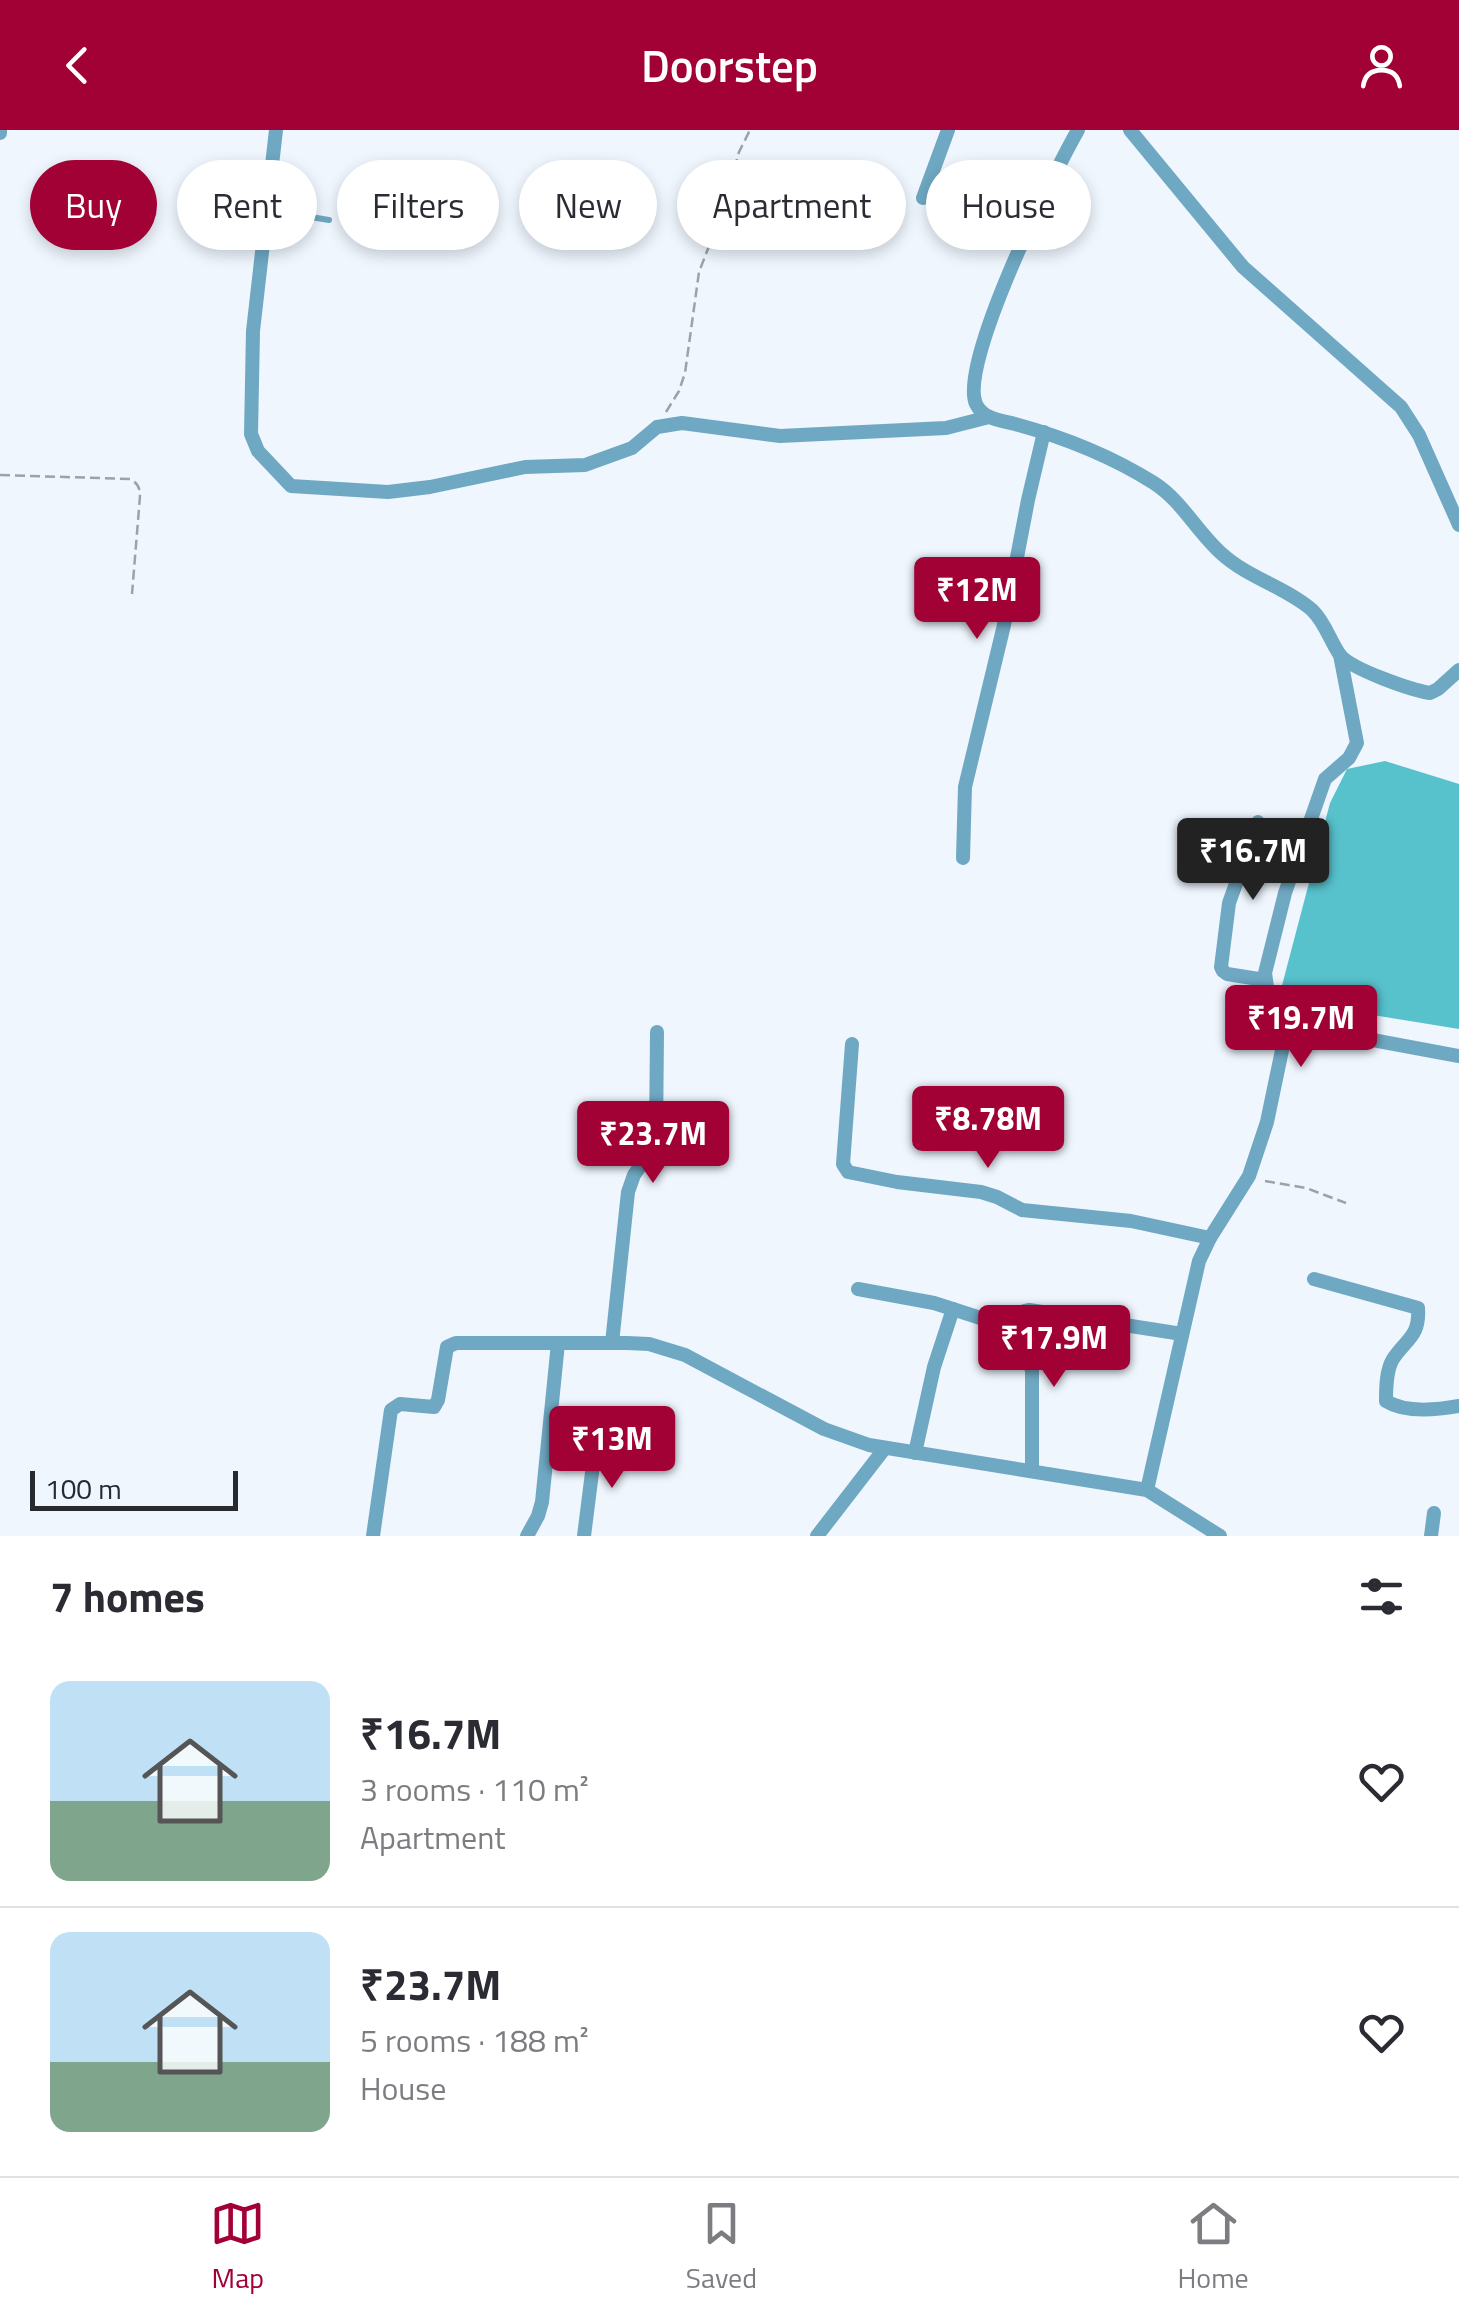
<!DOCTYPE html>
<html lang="en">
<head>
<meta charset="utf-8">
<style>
  :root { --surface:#fff; --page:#f2f2f3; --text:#2b2b33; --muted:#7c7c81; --line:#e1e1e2; --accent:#a10135 }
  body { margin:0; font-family:"Titillium Web",sans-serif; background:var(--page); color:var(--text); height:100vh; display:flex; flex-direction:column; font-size:38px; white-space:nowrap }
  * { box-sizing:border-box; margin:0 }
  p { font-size:32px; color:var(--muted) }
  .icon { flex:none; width:55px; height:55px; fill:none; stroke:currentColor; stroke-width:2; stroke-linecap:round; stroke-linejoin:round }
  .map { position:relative; height:1406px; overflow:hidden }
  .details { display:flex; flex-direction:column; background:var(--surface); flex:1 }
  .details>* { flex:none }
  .hud { position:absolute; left:30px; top:30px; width:1400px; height:90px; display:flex; gap:20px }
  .scale { position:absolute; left:30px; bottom:25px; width:208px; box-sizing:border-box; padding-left:10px; border:5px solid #272b30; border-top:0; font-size:28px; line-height:35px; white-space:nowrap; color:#272b30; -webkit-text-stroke:8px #eff6fe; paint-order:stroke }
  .price { position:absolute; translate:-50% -85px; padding:0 22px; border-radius:10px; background:var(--accent); color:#fff; font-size:32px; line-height:65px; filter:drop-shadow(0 2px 5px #0008) }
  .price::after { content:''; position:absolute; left:50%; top:60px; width:30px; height:22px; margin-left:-15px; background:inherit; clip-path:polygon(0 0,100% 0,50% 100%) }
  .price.selected { background:#222; color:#fff }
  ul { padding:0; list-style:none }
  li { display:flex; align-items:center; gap:30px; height:250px; padding:0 50px }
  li+li { border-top:2px solid var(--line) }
  li span { display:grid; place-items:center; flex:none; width:280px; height:200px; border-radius:20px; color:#555 }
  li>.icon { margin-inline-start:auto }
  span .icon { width:120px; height:120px; fill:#fffc; stroke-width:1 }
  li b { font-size:42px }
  h2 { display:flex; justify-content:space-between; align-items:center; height:120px; padding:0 50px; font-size:42px }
  .tag { padding:0 35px; border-radius:45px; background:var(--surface); box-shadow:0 5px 15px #0003; font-size:35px; line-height:90px }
  .tag.selected { background:var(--accent); color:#fff }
  header { display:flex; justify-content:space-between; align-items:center; height:130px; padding:0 50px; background:var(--accent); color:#fff; font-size:45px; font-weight:600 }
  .tab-bar { display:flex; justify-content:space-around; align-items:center; height:140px; border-top:2px solid var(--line); background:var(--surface); font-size:28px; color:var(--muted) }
  .tab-bar a { display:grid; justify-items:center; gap:5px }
  .tab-bar .selected { color:var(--accent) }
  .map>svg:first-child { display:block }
</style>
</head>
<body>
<header><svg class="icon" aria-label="back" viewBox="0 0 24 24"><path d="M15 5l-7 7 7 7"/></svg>Doorstep<svg class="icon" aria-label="person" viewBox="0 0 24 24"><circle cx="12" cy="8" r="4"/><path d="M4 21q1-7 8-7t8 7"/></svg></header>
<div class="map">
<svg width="1459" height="1406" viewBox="0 0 1459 1406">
  <rect width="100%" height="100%" fill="#eff6fe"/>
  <path fill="#57c1cc" d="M 1385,631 L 1459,654 L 1459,899 L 1305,874 L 1280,863 L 1330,673 L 1347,639 Z"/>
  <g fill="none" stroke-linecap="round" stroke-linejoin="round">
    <g stroke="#9ca2a8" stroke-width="2.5" stroke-dasharray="10 5" stroke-linecap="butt">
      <path d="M 666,282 L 679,261 L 685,243 L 699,142 L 721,85 L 739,22 L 750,0"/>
      <path d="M 0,345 L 130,349 C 138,353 140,358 140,366 L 132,464"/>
      <path d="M 1265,1051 L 1306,1058 L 1346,1073"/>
    </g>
    <path stroke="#6fa8c2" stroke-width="6" d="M 268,80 L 329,90"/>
    <g stroke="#6fa8c2" stroke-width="14">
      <path d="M 276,0 L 253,201 L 251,304 L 258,321 L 291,356 L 388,362 L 430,357 L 525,337 L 585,335 L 632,318 L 657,297 L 682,293 L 780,306 L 946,298 L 989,287"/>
      <path d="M 1078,0 C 1054,42 958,234 976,274 C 983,289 1000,290 1015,294 C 1063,307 1111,326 1154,353 C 1182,371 1197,402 1222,424 C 1247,447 1287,458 1312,480 C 1325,492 1330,511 1340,525 C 1351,539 1411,560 1430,563 L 1438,559 L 1459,540"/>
      <path d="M 1130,0 L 1243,137 L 1401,277 L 1419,305 L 1459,395"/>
      <path d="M 0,3 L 0,0"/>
      <path d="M 923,68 L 948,0"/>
      <path d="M 1258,692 L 1229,773 L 1221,837 L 1223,841 L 1227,844 L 1265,850"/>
      <path d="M 963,728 L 965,657 L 1004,495 L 1028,370 L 1044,302"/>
      <path d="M 1286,909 L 1310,903 L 1335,903 L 1459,926"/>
      <path d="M 852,914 L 843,1034 L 848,1042 L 897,1052 L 981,1062 L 997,1067 L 1022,1080 L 1131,1091 L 1210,1108"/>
      <path d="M 1314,1149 L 1418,1178 C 1420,1207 1406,1209 1393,1229 C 1386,1240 1386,1259 1386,1271 C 1405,1283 1437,1280 1459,1276"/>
      <path d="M 858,1159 L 934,1173 L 996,1193 C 1009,1192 1016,1181 1029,1180 L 1182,1204"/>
      <path d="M 1001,1192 L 999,1217 L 1028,1233 L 1032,1239 L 1032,1341"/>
      <path d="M 612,1213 L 628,1062 L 634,1045 L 652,1019 L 656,1009 L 657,902"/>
      <path d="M 915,1323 L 934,1237 L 953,1179"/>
      <path d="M 1147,1360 L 1199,1131 L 1210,1108 L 1249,1046 L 1267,992 L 1286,901 L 1267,857 L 1265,843 L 1285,763 L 1325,649 L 1349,628 L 1357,613 L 1340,525"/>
      <path d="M 373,1406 L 391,1280 L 400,1274 L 434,1277 L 438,1270 L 447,1217 L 456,1213 L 627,1213 L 649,1214 L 685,1225 L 824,1299 L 869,1315 L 1147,1360 L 1220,1406"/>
      <path d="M 527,1406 L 538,1386 L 542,1372 L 558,1213"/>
      <path d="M 584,1406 L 596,1311"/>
      <path d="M 817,1406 L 885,1318"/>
      <path d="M 1431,1406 L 1434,1383"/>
    </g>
  </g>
</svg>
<div class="scale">100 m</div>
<b class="price" style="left:977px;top:512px">₹12M</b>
<b class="price selected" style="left:1253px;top:773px">₹16.7M</b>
<b class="price" style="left:1301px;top:940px">₹19.7M</b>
<b class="price" style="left:988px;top:1041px">₹8.78M</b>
<b class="price" style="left:653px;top:1056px">₹23.7M</b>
<b class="price" style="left:1054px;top:1260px">₹17.9M</b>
<b class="price" style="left:612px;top:1361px">₹13M</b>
<div class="hud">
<a class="tag selected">Buy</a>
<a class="tag">Rent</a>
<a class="tag">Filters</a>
<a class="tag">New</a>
<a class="tag">Apartment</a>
<a class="tag">House</a>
</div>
</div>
<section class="details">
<h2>7 homes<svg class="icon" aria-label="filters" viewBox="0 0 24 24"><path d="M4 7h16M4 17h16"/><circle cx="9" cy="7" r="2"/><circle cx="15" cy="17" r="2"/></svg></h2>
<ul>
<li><span style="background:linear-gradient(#bfe0f5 60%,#7fa58c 0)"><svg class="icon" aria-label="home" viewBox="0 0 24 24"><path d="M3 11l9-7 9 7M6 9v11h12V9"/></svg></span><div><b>₹16.7M</b><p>3 rooms · 110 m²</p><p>Apartment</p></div><svg class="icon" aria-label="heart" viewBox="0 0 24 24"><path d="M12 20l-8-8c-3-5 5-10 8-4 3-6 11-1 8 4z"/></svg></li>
<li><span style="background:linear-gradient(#bfe0f5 65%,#7fa58c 0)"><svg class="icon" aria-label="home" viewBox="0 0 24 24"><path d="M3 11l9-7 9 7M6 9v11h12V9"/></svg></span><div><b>₹23.7M</b><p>5 rooms · 188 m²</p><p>House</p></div><svg class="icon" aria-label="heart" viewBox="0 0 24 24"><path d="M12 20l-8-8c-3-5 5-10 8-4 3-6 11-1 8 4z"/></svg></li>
</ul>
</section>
<nav class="tab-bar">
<a class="selected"><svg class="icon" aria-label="map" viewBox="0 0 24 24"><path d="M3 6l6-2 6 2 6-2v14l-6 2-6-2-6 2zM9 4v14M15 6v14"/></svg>Map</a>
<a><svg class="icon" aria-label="saved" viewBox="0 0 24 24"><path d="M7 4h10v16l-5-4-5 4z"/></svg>Saved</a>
<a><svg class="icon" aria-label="home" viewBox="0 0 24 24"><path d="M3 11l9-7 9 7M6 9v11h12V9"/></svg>Home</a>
</nav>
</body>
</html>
